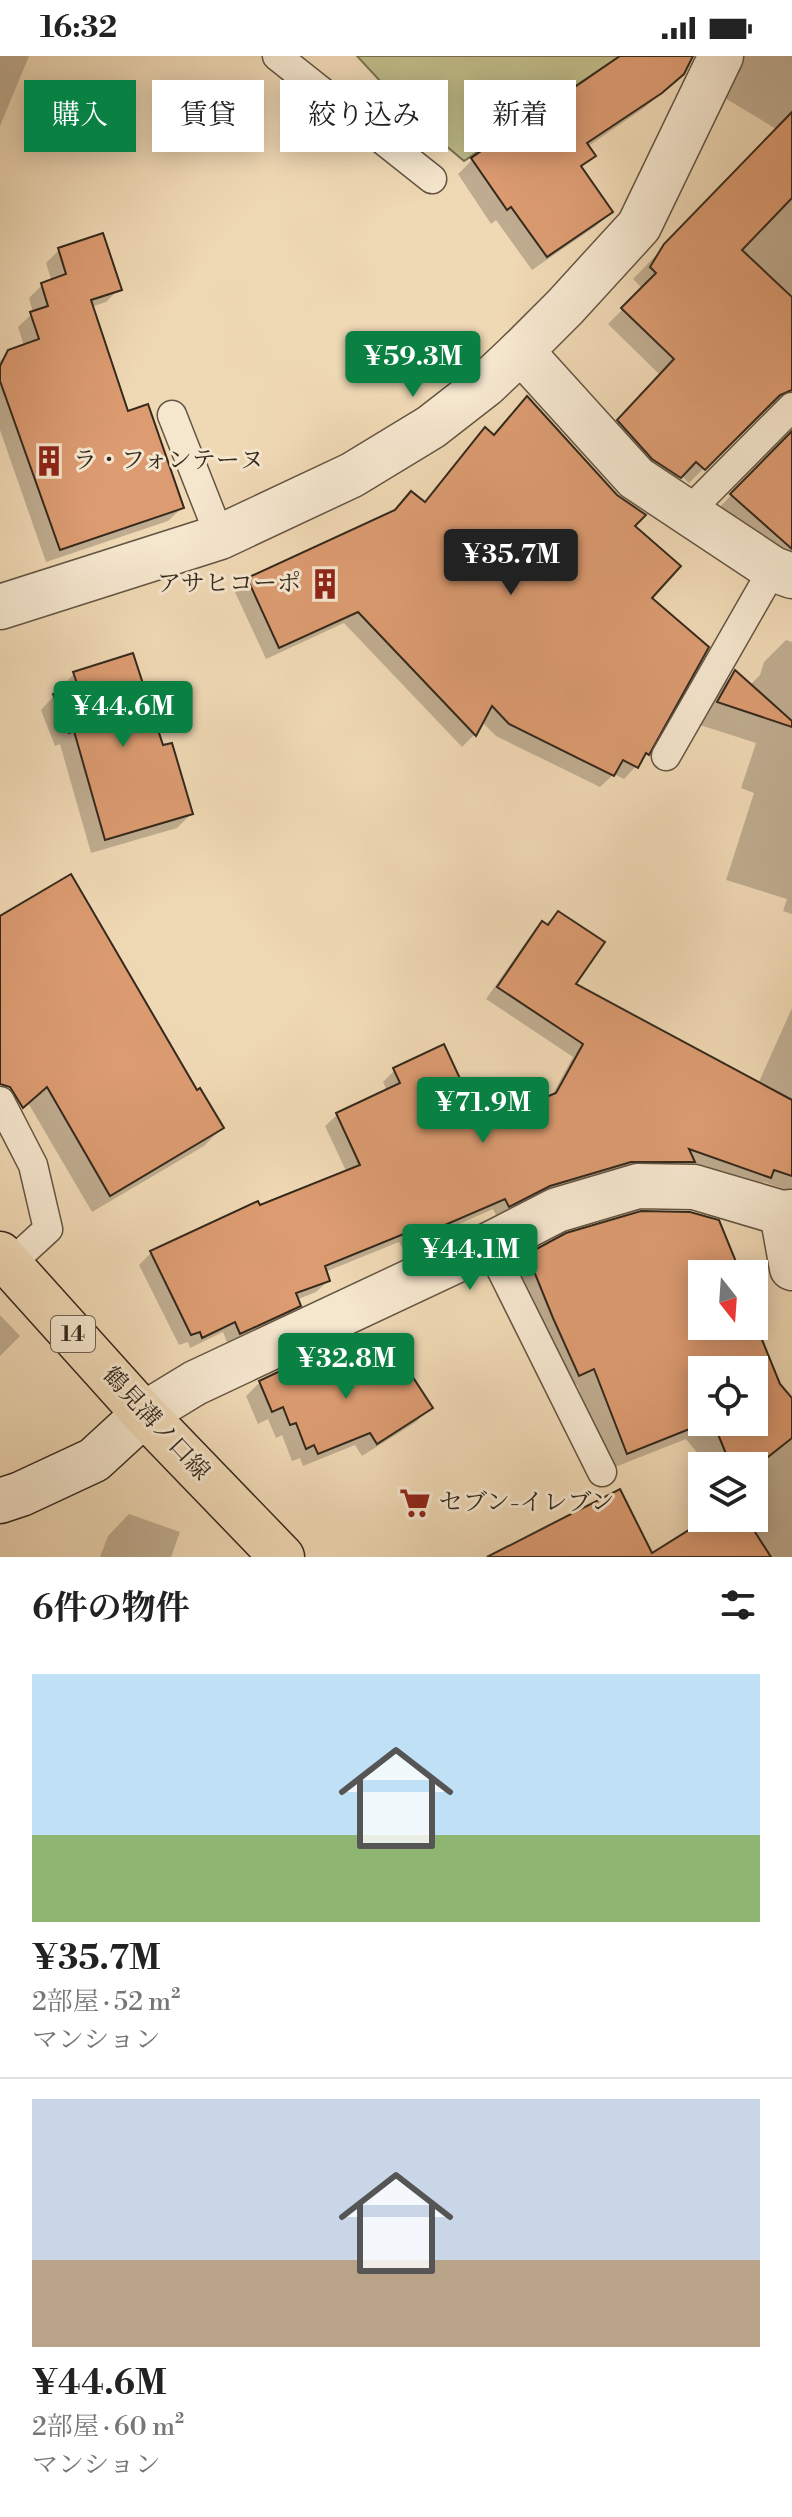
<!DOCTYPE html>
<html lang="ja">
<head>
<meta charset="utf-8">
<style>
  :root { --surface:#fff; --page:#f2f2f2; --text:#222; --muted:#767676; --line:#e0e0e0; --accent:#0b8043 }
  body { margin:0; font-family:"Libre Bodoni","Noto Serif JP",serif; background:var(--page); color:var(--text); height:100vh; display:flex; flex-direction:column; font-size:30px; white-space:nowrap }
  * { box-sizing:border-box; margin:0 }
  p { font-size:26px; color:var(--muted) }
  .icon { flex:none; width:44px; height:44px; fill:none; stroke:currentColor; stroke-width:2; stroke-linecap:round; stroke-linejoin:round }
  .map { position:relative; height:1501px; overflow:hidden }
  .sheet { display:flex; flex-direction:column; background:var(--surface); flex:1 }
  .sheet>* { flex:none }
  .hud { position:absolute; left:24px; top:24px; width:744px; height:72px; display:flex; gap:16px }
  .needle { width:52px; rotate:163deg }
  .buttons { position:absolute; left:688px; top:1204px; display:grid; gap:16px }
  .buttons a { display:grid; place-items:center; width:80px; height:80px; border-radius:0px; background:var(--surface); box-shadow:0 4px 20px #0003; font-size:40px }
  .price { position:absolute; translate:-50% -68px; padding:0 18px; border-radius:8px; background:var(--accent); color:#fff; font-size:26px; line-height:52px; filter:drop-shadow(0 2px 4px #0008) }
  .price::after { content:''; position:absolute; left:50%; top:48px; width:24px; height:18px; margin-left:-12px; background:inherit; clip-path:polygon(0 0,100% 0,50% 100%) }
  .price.current { background:#222; color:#fff }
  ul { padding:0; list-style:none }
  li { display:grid; align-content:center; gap:16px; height:424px; padding:0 32px }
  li+li { border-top:2px solid var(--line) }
  li span { display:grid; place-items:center; height:248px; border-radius:0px; color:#555 }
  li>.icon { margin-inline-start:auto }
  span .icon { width:144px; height:144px; fill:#fffc; stroke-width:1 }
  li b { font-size:34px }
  h2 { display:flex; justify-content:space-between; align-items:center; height:96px; padding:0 32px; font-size:34px }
  .tag { padding:0 28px; border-radius:0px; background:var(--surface); box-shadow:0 4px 20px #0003; font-size:28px; line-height:72px }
  .tag.current { background:var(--accent); color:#fff }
  .status { display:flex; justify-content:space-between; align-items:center; height:56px; padding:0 40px; background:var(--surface); direction:ltr }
  .status svg { height:22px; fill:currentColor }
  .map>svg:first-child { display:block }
</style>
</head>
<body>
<div class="status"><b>16:32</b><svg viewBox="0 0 49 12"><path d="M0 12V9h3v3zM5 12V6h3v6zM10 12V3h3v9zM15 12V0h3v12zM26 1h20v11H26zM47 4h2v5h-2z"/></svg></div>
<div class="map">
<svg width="792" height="1501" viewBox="0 0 792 1501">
  <rect width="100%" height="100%" fill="#efd8b4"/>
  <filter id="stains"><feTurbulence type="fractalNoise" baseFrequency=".0025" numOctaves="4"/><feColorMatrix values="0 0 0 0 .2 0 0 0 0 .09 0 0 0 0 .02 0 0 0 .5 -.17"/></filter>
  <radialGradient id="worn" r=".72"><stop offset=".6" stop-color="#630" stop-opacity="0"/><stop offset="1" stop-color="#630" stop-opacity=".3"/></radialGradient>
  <path fill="#c0bc89" stroke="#7a7252" stroke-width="2" d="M 357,0 L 620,0 L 464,105 L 419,67 Z"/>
  <g fill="#0003" fill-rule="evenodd">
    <path d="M 0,0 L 29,0 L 0,70 Z"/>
    <path d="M 622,0 L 691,0 L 683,17 L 667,33 L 644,52 L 587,91 L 593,100 L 580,112 L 611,155 L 596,170 L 532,214 L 496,164 L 491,168 L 458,118 L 472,104 Z"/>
    <path d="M 727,0 L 792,0 L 792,359 L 782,349 L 772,348 L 763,353 L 689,427 L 681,419 L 665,435 L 604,380 L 660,319 L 608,268 L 643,233 L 633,223 L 778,74 L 723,41 Z"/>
    <path d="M 59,194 L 119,233 L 106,246 L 91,251 L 126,357 L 182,452 L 168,465 L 46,506 L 0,374 L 0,305 L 10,295 L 24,290 L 18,271 L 33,257 L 29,242 L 42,229 L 52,226 L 46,207 Z"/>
    <path d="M 485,374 L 633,470 L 649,542 L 648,697 L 624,723 L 614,718 L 600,731 L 496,680 L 481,665 L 474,679 L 462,691 L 344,567 L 266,603 L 235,536 L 248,523 L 424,448 Z"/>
    <path d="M 792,376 L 792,495 L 783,503 L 717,454 Z"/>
    <path d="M 786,584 L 792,586 L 792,858 L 783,855 L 787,843 L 726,824 L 754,737 L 741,732 L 756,687 L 697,668 L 713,638 L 735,617 L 749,630 L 760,619 L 764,606 Z"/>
    <path d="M 74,618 L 161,692 L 191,758 L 177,772 L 91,797 L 60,688 L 55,690 L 41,654 L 54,640 L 62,637 L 60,632 Z"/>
    <path d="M 558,858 L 573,929 L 758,1028 L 792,952 L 792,1136 L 764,1126 L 758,1132 L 689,1109 L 681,1117 L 497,1161 L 493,1153 L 403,1193 L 399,1186 L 325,1216 L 328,1225 L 316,1236 L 296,1244 L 299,1249 L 287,1261 L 228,1289 L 223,1276 L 190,1292 L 188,1286 L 179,1289 L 139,1209 L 151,1197 L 257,1147 L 259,1151 L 347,1117 L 325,1070 L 337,1059 L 387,1035 L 383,1026 L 395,1014 L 480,1071 L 551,1041 L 573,1001 L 486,943 L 531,879 Z"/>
    <path d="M 0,862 L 196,1036 L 222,1072 L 204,1090 L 92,1156 L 0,999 Z"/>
    <path d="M 529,1199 L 739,1218 L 702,1218 L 702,1270 L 754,1269 L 792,1362 L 792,1501 L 533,1501 L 651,1500 L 712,1462 L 754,1462 L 754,1410 L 708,1410 L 686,1383 L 610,1413 L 577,1329 L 562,1335 L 512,1217 ZM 702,1314 L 754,1314 L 754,1366 L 702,1366 Z"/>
    <path d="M 0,1259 L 20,1280 L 0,1300 Z"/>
    <path d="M 367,1319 L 430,1352 L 416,1366 L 362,1400 L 355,1389 L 303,1410 L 300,1402 L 292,1405 L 282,1379 L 276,1382 L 268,1363 L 258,1368 L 246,1340 L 260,1326 L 332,1330 Z"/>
    <path d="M 129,1458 L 180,1476 L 171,1501 L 100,1501 L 108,1480 Z"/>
  </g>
  <g fill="#dc9b71" stroke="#34291c" stroke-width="2">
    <path d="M 620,0 L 693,0 L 684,18 L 662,37 L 587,87 L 596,100 L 581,110 L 613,156 L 547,201 L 511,151 L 507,154 L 471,102 Z"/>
    <path d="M 792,56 L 792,142 L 742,194 L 792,241 L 792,334 L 780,339 L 705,414 L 696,406 L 681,422 L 652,403 L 617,364 L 674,303 L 621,252 L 656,217 L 650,211 L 664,188 Z"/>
    <path d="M 103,177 L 122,234 L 91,244 L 128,355 L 148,348 L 184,452 L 60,494 L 0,325 L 0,310 L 8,294 L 39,283 L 30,256 L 48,250 L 41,227 L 66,218 L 58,192 Z"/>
    <path d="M 527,340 L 617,439 L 646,459 L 635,470 L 681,510 L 652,542 L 709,591 L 649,699 L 646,697 L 638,712 L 623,704 L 614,720 L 509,668 L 492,650 L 476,680 L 358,556 L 279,592 L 247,522 L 395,454 L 411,435 L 425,446 L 485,371 L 494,379 Z"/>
    <path d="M 792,375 L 792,493 L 730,438 Z"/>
    <path d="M 133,597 L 163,689 L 172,687 L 193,758 L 105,784 L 74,675 L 69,677 L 53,638 L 78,630 L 73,616 Z"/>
    <path d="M 735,614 L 792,665 L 792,671 L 717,646 Z"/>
    <path d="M 71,818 L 197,1034 L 200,1032 L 224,1072 L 110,1140 L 47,1031 L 23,1052 L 10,1031 L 0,1028 L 0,860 Z"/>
    <path d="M 558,855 L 605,886 L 576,928 L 792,1044 L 792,1120 L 774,1114 L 771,1122 L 689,1093 L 695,1106 L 631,1106 L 550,1130 L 509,1151 L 505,1143 L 415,1182 L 411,1175 L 325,1210 L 330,1225 L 296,1237 L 301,1250 L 240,1278 L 235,1266 L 202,1282 L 200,1276 L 191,1279 L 150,1195 L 258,1145 L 260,1149 L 360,1109 L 336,1057 L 400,1027 L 393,1012 L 444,988 L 481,1068 L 556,1037 L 583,988 L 497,931 L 542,865 L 548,869 Z"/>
    <path d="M 641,1155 L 690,1156 L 719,1164 L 741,1218 L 702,1218 L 702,1270 L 754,1270 L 754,1264 L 780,1328 L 792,1342 L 792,1382 L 754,1412 L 754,1410 L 731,1410 L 713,1366 L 754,1366 L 754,1314 L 702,1314 L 702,1366 L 707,1366 L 627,1398 L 594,1313 L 579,1320 L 553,1262 L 527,1198 L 566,1177 Z"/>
    <path d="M 320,1296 L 333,1327 L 362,1308 L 368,1316 L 397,1297 L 433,1352 L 377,1388 L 370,1377 L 318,1398 L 314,1389 L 306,1393 L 296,1367 L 290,1369 L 283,1351 L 272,1356 L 259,1325 Z"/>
    <path d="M 620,1433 L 652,1497 L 708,1462 L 746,1462 L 771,1501 L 487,1501 Z"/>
  </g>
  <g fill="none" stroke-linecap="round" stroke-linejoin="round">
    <defs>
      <g id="lane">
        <path d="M 277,0 L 432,123"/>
        <path d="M 172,359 L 220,481"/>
        <path d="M 687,457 L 792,351"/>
        <path d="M 666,700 L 773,513"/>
        <path d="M 0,1045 L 33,1109 L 48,1173 L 10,1208"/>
        <path d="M 489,1189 L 602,1416"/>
      </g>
      <g id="street">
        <path d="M 521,295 L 636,422 L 773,513 L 792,520"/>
        <path d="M 0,551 L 220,481 L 352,419 L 431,371 L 485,329 L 521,295 L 565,251 L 639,170 L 721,0"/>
        <path d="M 782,1157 L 792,1212"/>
        <path d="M 144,1358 L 195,1327 L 489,1189 L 557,1154 L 638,1130 L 694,1131 L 782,1157 L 792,1156"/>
      </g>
      <path id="secondary" d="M 0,1445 L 21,1438 L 94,1404 L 144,1358"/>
      <path id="primary" d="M 0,1198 L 144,1358 L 282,1501"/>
    </defs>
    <use href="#lane" stroke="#635542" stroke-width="31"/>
    <use href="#street" stroke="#635542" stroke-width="47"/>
    <use href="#secondary" stroke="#34291c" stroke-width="47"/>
    <use href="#primary" stroke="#34291c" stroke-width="47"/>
    <use href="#lane" stroke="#f5e6ce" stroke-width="28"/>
    <use href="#street" stroke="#f5e6ce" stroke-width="44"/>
    <use href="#secondary" stroke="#f5e6ce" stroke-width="44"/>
    <use href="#primary" stroke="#efd8b4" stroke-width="44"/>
  </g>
  <defs>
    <symbol id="building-bare" viewBox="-9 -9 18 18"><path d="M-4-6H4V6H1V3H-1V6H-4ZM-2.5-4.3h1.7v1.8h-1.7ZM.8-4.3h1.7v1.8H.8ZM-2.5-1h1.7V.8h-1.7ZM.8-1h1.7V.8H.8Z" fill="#8f2418" stroke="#f5e6ce" stroke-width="2.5" paint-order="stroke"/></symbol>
    <symbol id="supermarket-bare" viewBox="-9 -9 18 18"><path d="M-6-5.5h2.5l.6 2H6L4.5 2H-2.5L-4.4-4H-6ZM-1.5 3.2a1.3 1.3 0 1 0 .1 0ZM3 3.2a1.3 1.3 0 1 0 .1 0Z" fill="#8f2418" stroke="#f5e6ce" stroke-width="2.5" paint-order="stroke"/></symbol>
  </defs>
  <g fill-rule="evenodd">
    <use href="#building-bare" x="27" y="383" width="44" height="44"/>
    <use href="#building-bare" x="303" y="506" width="44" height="44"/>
    <use href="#supermarket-bare" x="393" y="1425" width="44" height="44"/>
  </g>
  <g text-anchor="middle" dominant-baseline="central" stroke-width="6" stroke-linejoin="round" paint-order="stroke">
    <rect fill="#f5e6ce" stroke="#6e6251" stroke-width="2" x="51" y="1260" width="44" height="36" rx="6"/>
    <g font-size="22" font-weight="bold" fill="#34291c">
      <text x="73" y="1278">14</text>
    </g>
    <g font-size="24" fill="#34291c" stroke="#f5e6ce" text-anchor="start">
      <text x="73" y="405">ラ・フォンテーヌ</text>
      <text x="301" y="528" text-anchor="end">アサヒコーポ</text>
      <text x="439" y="1447">セブン-イレブン</text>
    </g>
    <g font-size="24" fill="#34291c" stroke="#f5e6ce">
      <text transform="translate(156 1368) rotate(47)">鶴見溝ノ口線</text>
    </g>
  </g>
  <rect width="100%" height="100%" filter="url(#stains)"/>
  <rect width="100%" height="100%" fill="url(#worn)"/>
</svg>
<div class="buttons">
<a><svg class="needle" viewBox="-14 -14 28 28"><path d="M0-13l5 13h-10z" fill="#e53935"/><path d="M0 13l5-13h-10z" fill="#767676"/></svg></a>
<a><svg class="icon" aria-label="locate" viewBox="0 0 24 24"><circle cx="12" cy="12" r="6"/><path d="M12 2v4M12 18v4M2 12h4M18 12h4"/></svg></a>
<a><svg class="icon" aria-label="layers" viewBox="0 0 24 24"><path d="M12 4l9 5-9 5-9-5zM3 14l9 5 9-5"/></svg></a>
</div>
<b class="price" style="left:413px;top:343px">¥59.3M</b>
<b class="price current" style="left:511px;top:541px">¥35.7M</b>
<b class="price" style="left:123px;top:693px">¥44.6M</b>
<b class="price" style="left:483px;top:1089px">¥71.9M</b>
<b class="price" style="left:470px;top:1236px">¥44.1M</b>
<b class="price" style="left:346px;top:1345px">¥32.8M</b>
<div class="hud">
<a class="tag current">購入</a>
<a class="tag">賃貸</a>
<a class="tag">絞り込み</a>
<a class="tag">新着</a>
</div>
</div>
<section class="sheet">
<h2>6件の物件<svg class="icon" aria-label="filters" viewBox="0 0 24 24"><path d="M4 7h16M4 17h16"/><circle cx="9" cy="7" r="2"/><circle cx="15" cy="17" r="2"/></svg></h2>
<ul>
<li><span style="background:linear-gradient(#bfe0f5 65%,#8fb573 0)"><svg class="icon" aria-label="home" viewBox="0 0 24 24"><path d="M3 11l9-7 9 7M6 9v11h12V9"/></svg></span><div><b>¥35.7M</b><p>2部屋 · 52 m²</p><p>マンション</p></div></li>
<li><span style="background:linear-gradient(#c9d6e8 65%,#b9a48a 0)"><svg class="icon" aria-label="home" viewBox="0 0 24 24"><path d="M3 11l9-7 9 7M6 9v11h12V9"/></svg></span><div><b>¥44.6M</b><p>2部屋 · 60 m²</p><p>マンション</p></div></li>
</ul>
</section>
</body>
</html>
